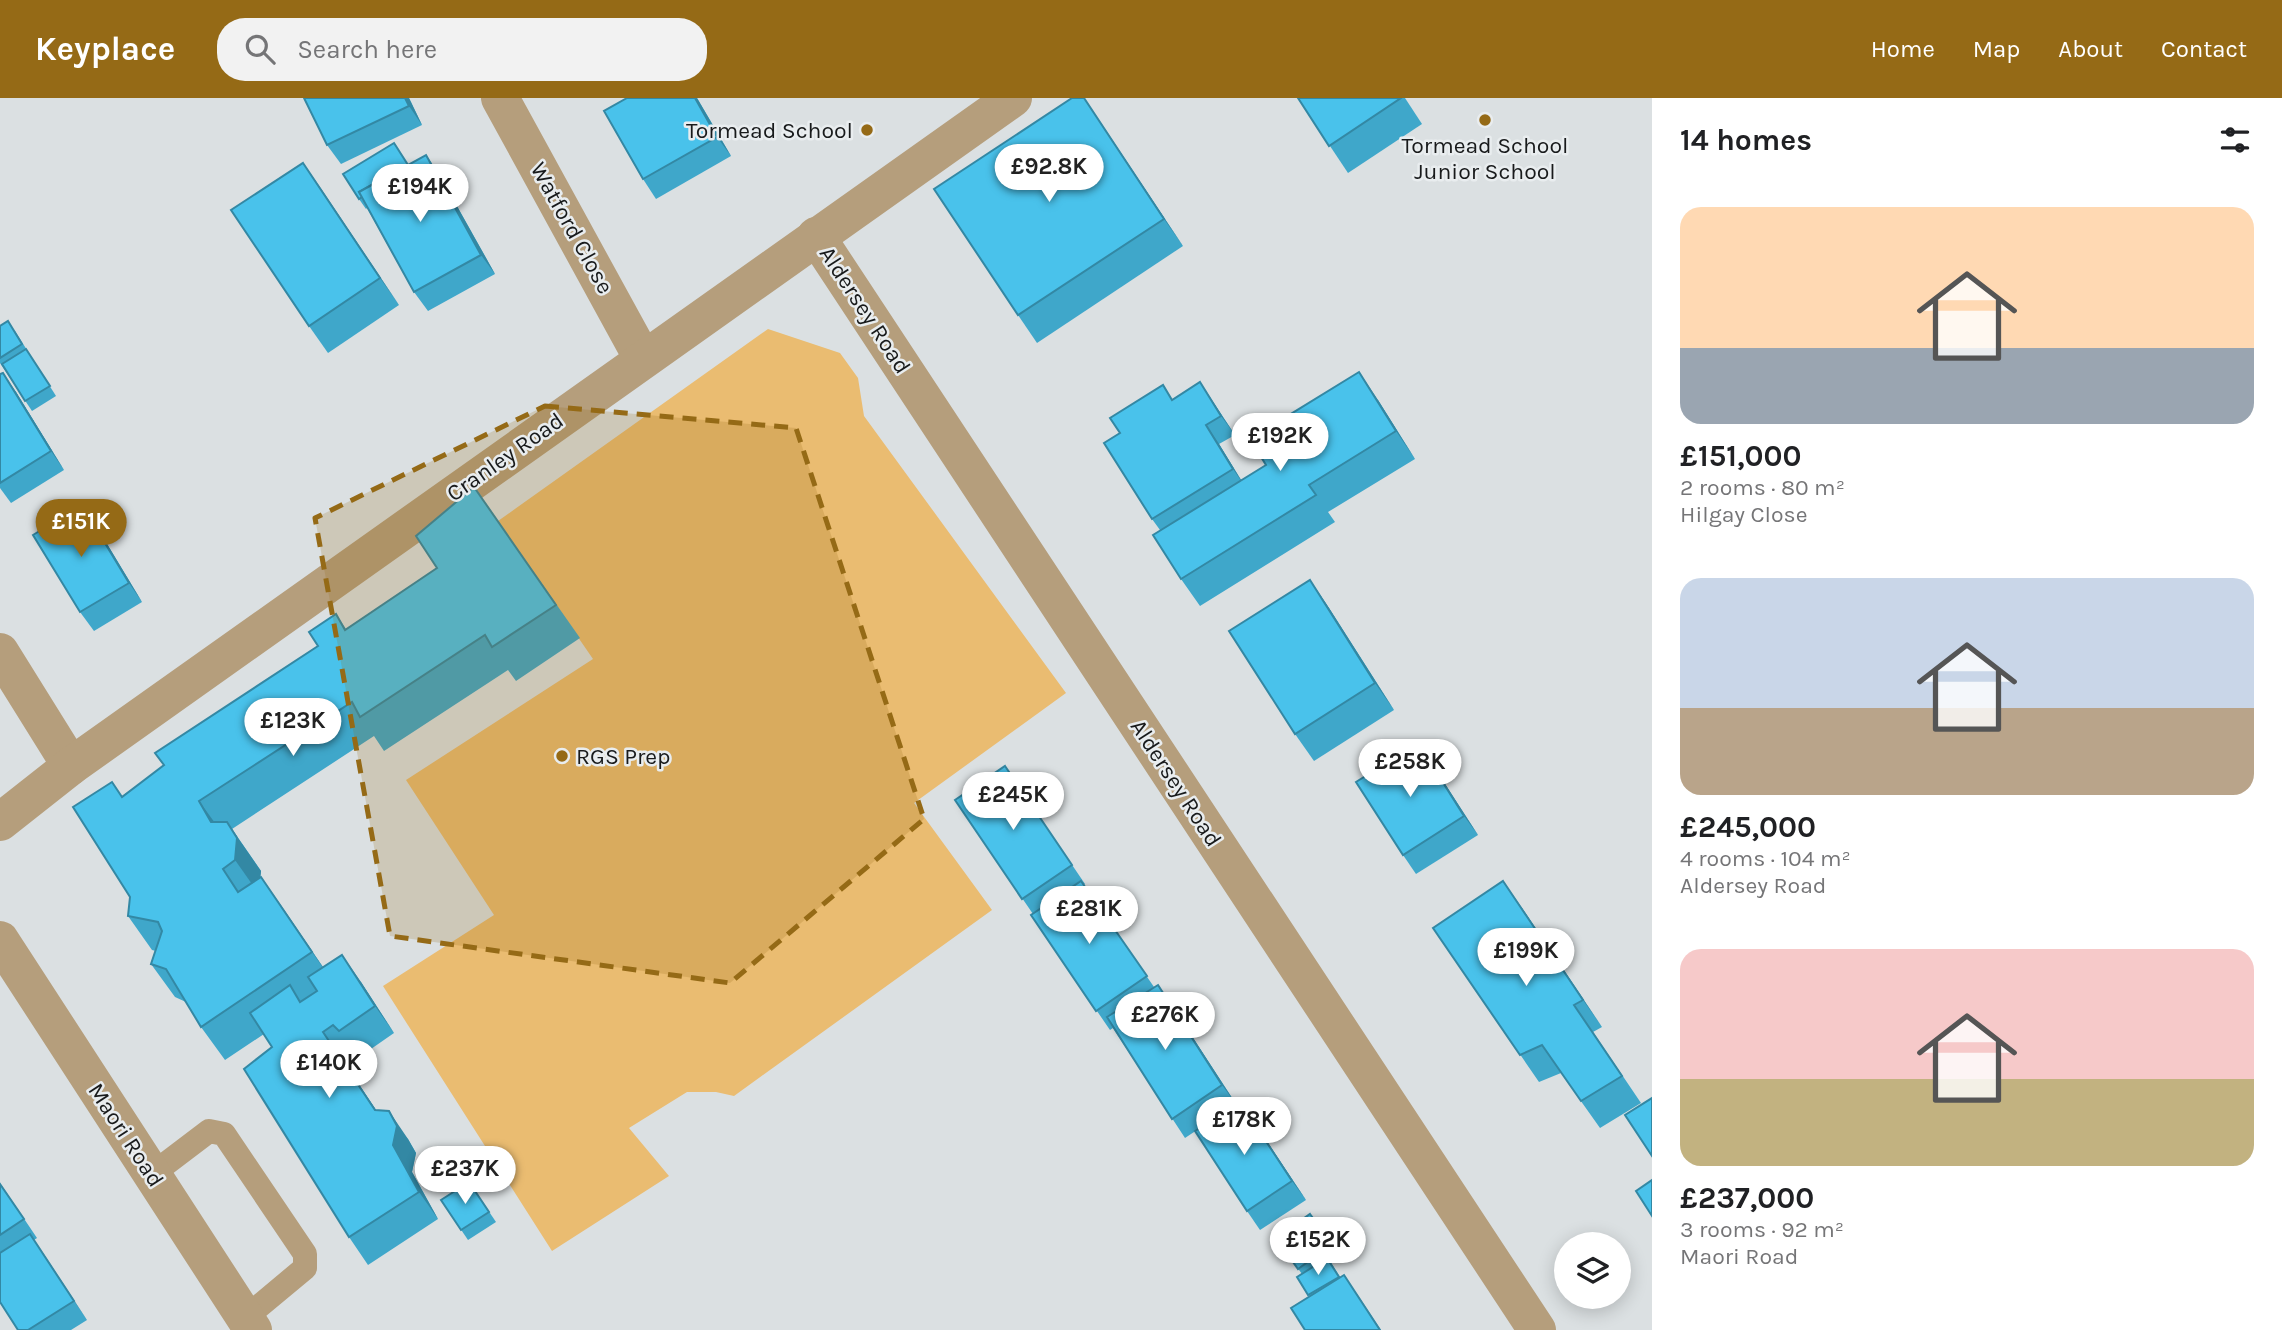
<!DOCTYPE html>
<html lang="en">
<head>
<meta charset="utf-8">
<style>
  :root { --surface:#fff; --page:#f2f2f2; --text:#202124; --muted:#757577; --accent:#956a16 }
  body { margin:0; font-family:Karla,sans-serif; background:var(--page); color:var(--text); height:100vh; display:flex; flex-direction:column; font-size:26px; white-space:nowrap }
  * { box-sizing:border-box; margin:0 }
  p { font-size:23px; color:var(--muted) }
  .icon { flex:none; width:38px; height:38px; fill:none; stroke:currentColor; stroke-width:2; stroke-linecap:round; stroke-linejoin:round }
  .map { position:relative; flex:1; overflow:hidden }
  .drawer { display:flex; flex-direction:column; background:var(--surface); width:630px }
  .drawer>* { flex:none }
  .fabs { position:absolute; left:1554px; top:1134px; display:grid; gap:14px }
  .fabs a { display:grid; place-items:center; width:77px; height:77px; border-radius:50%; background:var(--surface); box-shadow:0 4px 18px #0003; font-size:35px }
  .price { position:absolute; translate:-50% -60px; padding:0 16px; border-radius:24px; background:#fff; color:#222; font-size:23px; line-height:46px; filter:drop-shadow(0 2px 4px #0008) }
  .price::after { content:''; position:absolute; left:50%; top:42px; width:21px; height:16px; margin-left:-10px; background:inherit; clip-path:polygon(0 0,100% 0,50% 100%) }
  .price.on { background:var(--accent); color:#fff }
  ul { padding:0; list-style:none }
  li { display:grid; align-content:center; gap:14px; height:371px; padding:0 28px }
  li span { display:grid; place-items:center; height:217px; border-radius:21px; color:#555 }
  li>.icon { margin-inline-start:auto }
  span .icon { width:126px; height:126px; fill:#fffc; stroke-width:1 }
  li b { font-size:30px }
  h2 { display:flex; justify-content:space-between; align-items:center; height:84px; padding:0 28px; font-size:30px }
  header { display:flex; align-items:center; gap:42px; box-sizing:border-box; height:98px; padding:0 35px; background:var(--accent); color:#fff }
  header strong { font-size:33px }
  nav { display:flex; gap:38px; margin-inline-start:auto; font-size:24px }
  .search { width:490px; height:63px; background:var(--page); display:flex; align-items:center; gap:18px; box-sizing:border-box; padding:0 24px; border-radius:28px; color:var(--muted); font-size:26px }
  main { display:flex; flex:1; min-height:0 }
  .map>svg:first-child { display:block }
</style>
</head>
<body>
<header>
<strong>Keyplace</strong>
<div class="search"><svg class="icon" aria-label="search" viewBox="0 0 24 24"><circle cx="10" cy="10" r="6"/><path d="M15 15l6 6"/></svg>Search here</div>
<nav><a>Home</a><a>Map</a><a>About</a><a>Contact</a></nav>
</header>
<main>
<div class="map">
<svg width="1652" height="1232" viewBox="0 0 1652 1232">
  <rect width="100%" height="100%" fill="#dbe0e2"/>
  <path fill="#eabc71" d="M 768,231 L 840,255 L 858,280 L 864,318 L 1066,595 L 914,705 L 992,812 L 734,998 L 716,994 L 687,994 L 629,1030 L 669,1078 L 552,1153 L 383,888 L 494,817 L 406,682 L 593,561 L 498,423 Z"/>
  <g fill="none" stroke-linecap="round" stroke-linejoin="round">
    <path stroke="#b59e7c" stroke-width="24" d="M 151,1077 L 209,1033 L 224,1036 L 305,1156 L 305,1170 L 245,1220"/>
    <g stroke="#b59e7c" stroke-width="38">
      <path d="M 500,0 L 643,261"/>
      <path d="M 816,138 L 1537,1232"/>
      <path d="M 0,554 L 71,668"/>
      <path d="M 0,724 L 71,668 L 1013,0"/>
      <path d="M 0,842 L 253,1232"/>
    </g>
  </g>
  <g fill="#3fa7ca">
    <path d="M 409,0 L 422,27 L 341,66 L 327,47 Z"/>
    <path d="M 697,0 L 731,58 L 656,101 L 643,81 Z"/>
    <path d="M 1084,0 L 1183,148 L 1037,245 L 1018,217 Z"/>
    <path d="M 1298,0 L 1405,0 L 1422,26 L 1348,75 Z"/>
    <path d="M 426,57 L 439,76 L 495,176 L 428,213 L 414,194 L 367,110 L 366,111 L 359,101 L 409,67 Z"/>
    <path d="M 303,65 L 399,207 L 328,255 L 309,228 Z"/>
    <path d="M 0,228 L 15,233 L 56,298 L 32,313 L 0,265 Z"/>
    <path d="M 0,276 L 16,294 L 64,372 L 11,405 L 0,390 Z"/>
    <path d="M 1200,284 L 1235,337 L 1219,346 L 1241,382 L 1378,302 L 1415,361 L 1328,414 L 1335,424 L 1200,508 L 1181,481 L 1160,432 L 1152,421 L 1173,301 Z"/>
    <path d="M 474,389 L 580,540 L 516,583 L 508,572 L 384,653 L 374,638 L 232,731 L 261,773 L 260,780 L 261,779 L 323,869 L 361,884 L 394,935 L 358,960 L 352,954 L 342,961 L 376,1012 L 408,1041 L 416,1055 L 412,1074 L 438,1121 L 368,1167 L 349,1139 L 272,949 L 264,936 L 225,962 L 201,929 L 186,904 L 175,899 L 151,866 L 156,853 L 152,852 L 128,818 L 130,799 L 122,698 L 164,668 L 155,655 L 318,548 L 336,516 L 346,531 L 437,470 Z"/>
    <path d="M 95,426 L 142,504 L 94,533 L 80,514 Z"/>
    <path d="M 1310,482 L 1329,510 L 1394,612 L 1314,663 L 1295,636 Z"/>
    <path d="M 1418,645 L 1478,737 L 1416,776 L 1403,757 Z"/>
    <path d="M 1005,668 L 1085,786 L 1084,787 L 1154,889 L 1171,906 L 1236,1006 L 1185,1040 L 1113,930 L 1110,932 L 1031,817 L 1033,816 L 955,702 Z"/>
    <path d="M 1522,810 L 1602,929 L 1593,934 L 1641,1005 L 1600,1030 L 1561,975 L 1539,984 L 1433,830 Z"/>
    <path d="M 1254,1024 L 1306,1102 L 1260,1132 L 1247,1113 Z"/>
    <path d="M 469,1084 L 496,1124 L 468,1142 L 441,1102 Z"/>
    <path d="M 0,1085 L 37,1140 L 34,1142 L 87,1222 L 71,1232 L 18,1232 L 0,1204 Z"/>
    <path d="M 1310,1116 L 1339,1156 L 1330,1163 L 1340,1179 L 1357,1196 L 1381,1232 L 1305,1232 L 1309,1199 L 1297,1179 L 1302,1176 L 1276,1140 Z"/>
  </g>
  <g fill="#3388a4">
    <path d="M 405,0 L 409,0 L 422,27 L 409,8 Z"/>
    <path d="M 695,0 L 697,0 L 731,58 L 717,39 Z"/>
    <path d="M 1084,0 L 1099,22 L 1183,148 L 1164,121 Z"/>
    <path d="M 426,57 L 439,76 L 495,176 L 481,157 Z"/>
    <path d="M 303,65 L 322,92 L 399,207 L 380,180 Z"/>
    <path d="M 1359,274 L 1378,302 L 1415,361 L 1396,333 Z"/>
    <path d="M 3,275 L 16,294 L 64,372 L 51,353 Z"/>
    <path d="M 1200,284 L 1213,304 L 1235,337 L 1221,318 Z"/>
    <path d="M 1206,327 L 1219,346 L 1246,390 L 1233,371 Z"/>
    <path d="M 82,407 L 95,426 L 142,504 L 129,485 Z"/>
    <path d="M 1310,482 L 1329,510 L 1394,612 L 1375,585 Z"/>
    <path d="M 1418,645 L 1431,664 L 1478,737 L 1464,718 Z"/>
    <path d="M 199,703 L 223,736 L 211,724 Z"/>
    <path d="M 227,724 L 261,773 L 259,796 L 235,762 Z"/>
    <path d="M 261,779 L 285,813 L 335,887 L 312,854 Z"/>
    <path d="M 1503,783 L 1522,810 L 1602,929 L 1583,902 Z"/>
    <path d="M 342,857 L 361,884 L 394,935 L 375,908 Z"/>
    <path d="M 1158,887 L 1171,906 L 1236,1006 L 1222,987 Z"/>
    <path d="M 323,934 L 342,961 L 394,1039 L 375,1012 Z"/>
    <path d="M 1241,1005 L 1254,1024 L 1306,1102 L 1292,1083 Z"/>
    <path d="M 389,1013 L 408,1041 L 416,1055 L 412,1074 L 438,1121 L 419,1094 L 393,1047 Z"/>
    <path d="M 30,1136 L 43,1155 L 87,1222 L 74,1203 Z"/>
  </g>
  <g fill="#49c2eb" stroke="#3388a4" stroke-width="2">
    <path d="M 304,0 L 405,0 L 409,8 L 327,47 Z"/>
    <path d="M 627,0 L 695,0 L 717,39 L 643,81 L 604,13 Z"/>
    <path d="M 1072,0 L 1084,0 L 1164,121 L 1018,217 L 934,91 Z"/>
    <path d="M 1298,0 L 1401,0 L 1329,48 Z"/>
    <path d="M 394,45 L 408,67 L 359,94 L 362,99 L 359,101 L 343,76 Z"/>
    <path d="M 426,57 L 481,157 L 414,194 L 359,94 Z"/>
    <path d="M 303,65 L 380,180 L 309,228 L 231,112 Z"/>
    <path d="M 8,223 L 22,246 L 0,260 L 0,228 Z"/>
    <path d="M 26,251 L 50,288 L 25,303 L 2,266 Z"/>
    <path d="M 1359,274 L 1396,333 L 1309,387 L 1316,397 L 1181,481 L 1153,437 L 1266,367 L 1250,341 Z"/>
    <path d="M 3,275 L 51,353 L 0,385 L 0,276 Z"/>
    <path d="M 1200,284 L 1221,318 L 1206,327 L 1233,371 L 1152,421 L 1104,345 L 1120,335 L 1110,320 L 1163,287 L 1172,302 Z"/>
    <path d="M 474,389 L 556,507 L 492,549 L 485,537 L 360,619 L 352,604 L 199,703 L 211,724 L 227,724 L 237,740 L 235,762 L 223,771 L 238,794 L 261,779 L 312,854 L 201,929 L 166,871 L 151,866 L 162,833 L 158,824 L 128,818 L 130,799 L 73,709 L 112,684 L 122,699 L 164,667 L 155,655 L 318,548 L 309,534 L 336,516 L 345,532 L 437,470 L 416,438 Z"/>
    <path d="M 82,407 L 129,485 L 80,514 L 33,437 Z"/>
    <path d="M 1310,482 L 1375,585 L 1295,636 L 1229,533 Z"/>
    <path d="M 1418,645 L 1464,718 L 1403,757 L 1356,684 Z"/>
    <path d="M 1005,668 L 1072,767 L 1022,801 L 955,702 Z"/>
    <path d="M 1081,783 L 1147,878 L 1096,913 L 1031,817 Z"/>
    <path d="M 1503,783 L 1583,902 L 1574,907 L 1622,978 L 1581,1003 L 1542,947 L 1520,957 L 1433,830 Z"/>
    <path d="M 342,857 L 375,908 L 339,933 L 333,927 L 323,934 L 375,1012 L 389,1013 L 397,1028 L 393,1047 L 419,1094 L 349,1139 L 244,971 L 272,949 L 250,915 L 290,887 L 300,904 L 317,893 L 308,879 Z"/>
    <path d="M 1158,887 L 1222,987 L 1172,1021 L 1107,919 Z"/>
    <path d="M 1652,1000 L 1652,1058 L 1625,1017 Z"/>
    <path d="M 1241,1005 L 1292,1083 L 1247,1113 L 1195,1033 Z"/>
    <path d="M 1652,1082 L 1652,1118 L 1636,1093 Z"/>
    <path d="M 469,1084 L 489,1114 L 461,1132 L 441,1102 Z"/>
    <path d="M 0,1086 L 24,1121 L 0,1137 Z"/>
    <path d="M 1310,1116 L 1332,1146 L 1298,1171 L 1276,1140 Z"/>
    <path d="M 30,1136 L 74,1203 L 28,1232 L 18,1232 L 0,1204 L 0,1155 Z"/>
    <path d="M 1327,1160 L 1339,1179 L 1308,1197 L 1297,1179 Z"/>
    <path d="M 1344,1177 L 1380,1232 L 1305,1232 L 1291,1210 Z"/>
  </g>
  <path fill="#956a16" fill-opacity="0.2" stroke="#956a16" stroke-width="5" stroke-dasharray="14 9" stroke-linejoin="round" d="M 545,308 L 796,330 L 924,721 L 730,885 L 390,838 L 315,420 Z"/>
  <g fill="#956a16" stroke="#e9edef" stroke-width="2.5">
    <circle cx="1485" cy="22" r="7"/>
    <circle cx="867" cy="32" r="7"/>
    <circle cx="562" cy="658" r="7"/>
  </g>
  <g text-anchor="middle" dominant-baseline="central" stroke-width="5" stroke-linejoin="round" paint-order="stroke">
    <g font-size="23" fill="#181a1b" stroke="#e9edef" text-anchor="end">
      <text x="853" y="32">Tormead School</text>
      <text x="1485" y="47" text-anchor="middle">Tormead School<tspan x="1485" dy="26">Junior School</tspan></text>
      <text x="576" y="658" text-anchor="start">RGS Prep</text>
    </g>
    <g font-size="23" fill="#181a1b" stroke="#e9edef">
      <text transform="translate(572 130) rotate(61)">Watford Close</text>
      <text transform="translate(865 212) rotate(57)">Aldersey Road</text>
      <text transform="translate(505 359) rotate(-35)">Cranley Road</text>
      <text transform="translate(1176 685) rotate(57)">Aldersey Road</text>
      <text transform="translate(126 1037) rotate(57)">Maori Road</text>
    </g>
  </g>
</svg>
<div class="fabs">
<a><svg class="icon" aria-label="layers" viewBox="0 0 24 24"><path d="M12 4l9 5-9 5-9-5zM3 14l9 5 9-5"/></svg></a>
</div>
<b class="price" style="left:1049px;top:106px">£92.8K</b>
<b class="price" style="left:420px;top:126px">£194K</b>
<b class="price" style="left:1280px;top:375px">£192K</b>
<b class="price on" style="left:81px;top:461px">£151K</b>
<b class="price" style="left:293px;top:660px">£123K</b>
<b class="price" style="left:1410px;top:701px">£258K</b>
<b class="price" style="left:1013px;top:734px">£245K</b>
<b class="price" style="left:1089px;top:848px">£281K</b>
<b class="price" style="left:1526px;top:890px">£199K</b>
<b class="price" style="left:1165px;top:954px">£276K</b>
<b class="price" style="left:329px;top:1002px">£140K</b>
<b class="price" style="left:1244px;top:1059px">£178K</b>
<b class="price" style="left:465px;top:1108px">£237K</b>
<b class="price" style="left:1318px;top:1179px">£152K</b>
</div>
<section class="drawer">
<h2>14 homes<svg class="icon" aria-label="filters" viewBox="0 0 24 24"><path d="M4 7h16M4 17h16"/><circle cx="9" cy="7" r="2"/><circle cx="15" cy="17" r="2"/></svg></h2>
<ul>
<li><span style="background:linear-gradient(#ffd9b3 65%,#9aa5b1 0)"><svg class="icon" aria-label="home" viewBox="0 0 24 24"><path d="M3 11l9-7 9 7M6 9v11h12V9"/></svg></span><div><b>£151,000</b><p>2 rooms · 80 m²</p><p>Hilgay Close</p></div></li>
<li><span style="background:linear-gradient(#c9d6e8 60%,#b9a48a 0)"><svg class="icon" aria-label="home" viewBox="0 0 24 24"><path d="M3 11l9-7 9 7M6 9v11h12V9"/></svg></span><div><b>£245,000</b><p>4 rooms · 104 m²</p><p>Aldersey Road</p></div></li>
<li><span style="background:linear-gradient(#f6c9c9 60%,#c2b280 0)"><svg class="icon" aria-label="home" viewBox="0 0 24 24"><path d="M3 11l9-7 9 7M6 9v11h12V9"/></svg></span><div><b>£237,000</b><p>3 rooms · 92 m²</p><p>Maori Road</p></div></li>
</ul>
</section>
</main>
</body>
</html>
